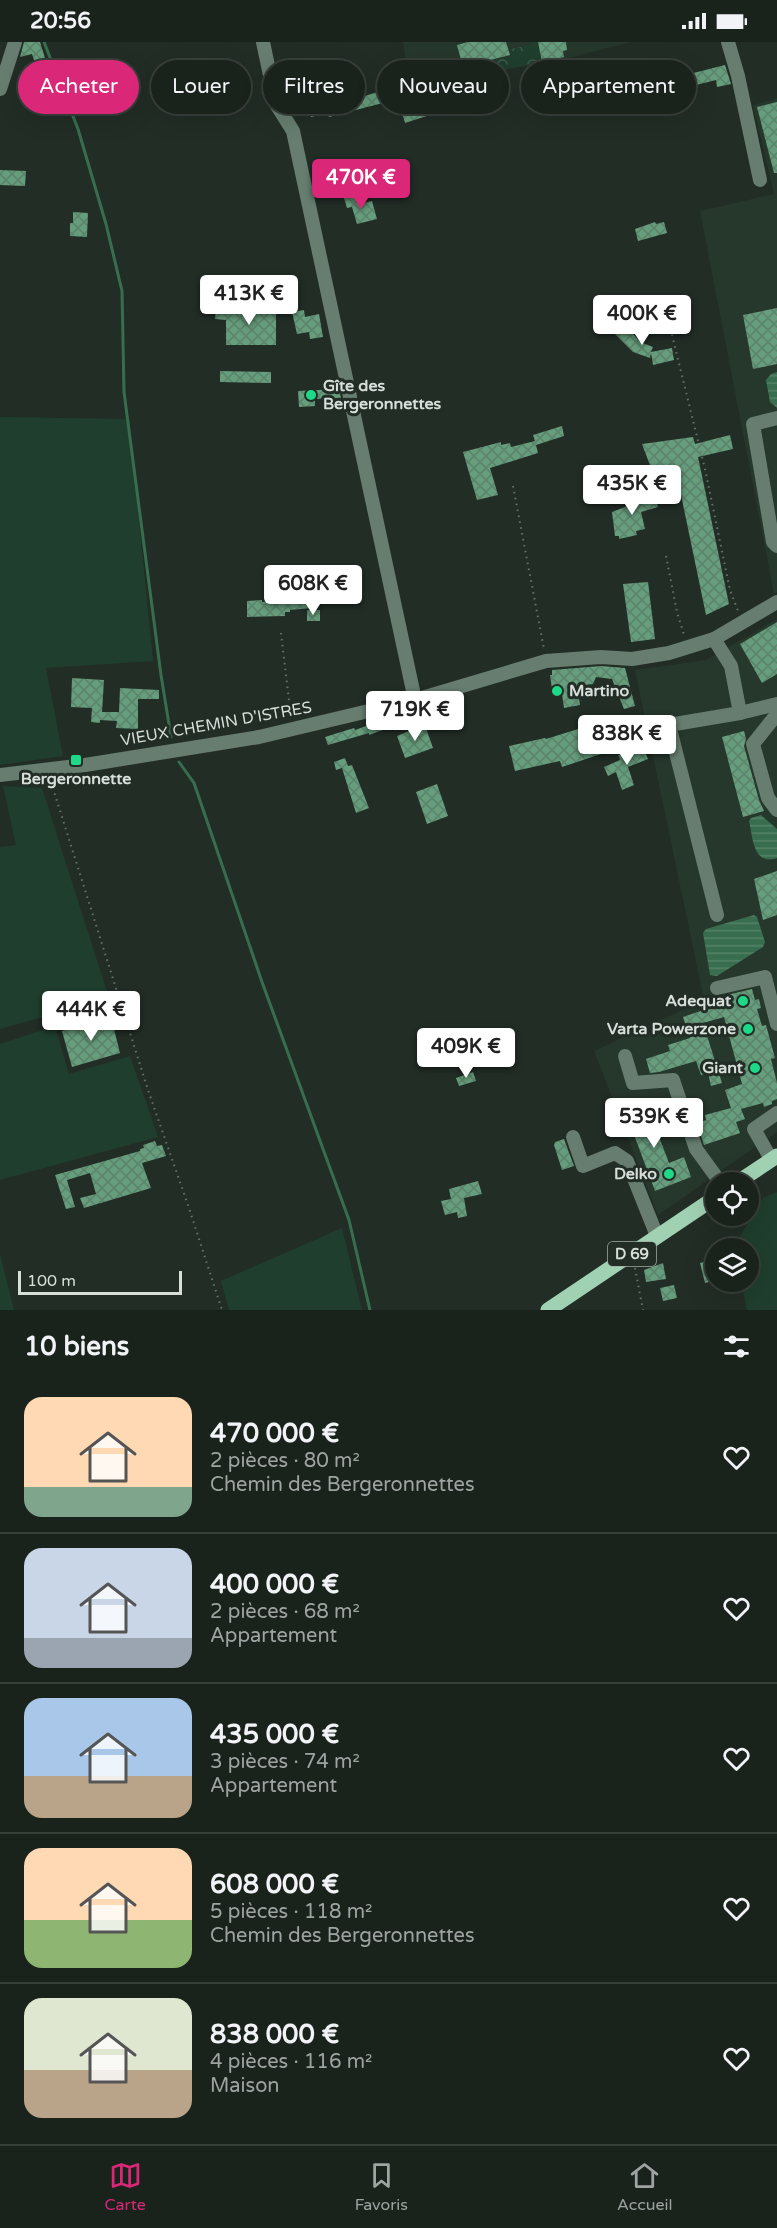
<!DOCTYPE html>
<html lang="fr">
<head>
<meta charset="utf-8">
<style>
  :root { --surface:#1a221c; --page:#272f29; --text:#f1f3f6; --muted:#9fa4a3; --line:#383f3b; --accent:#db2777 }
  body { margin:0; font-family:"Varela Round",sans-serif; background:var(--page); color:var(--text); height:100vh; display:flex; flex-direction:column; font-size:22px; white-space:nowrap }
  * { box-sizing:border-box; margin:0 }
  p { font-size:20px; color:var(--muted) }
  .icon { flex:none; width:33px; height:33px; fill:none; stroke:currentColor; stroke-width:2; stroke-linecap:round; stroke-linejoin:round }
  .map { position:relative; height:1268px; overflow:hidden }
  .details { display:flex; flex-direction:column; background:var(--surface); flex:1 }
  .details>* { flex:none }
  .top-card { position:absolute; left:18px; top:18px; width:741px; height:54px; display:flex; gap:12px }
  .buttons { position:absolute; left:705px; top:1130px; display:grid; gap:12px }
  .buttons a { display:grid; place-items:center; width:54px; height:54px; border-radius:50%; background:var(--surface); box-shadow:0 6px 24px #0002,0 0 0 2px var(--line); font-size:30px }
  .scale { position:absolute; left:18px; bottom:15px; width:164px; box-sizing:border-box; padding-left:6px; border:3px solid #d8dfda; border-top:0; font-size:16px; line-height:21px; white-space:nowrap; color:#d8dfda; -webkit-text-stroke:4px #222d26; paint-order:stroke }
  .price { position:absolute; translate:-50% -51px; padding:0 14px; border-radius:6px; background:#fff; color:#222; font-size:20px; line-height:39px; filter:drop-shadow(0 2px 3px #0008) }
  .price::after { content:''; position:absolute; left:50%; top:36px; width:18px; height:14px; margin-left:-9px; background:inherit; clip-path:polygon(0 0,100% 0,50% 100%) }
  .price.selected { background:var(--accent); color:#fff }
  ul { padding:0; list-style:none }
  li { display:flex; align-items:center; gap:18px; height:150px; padding:0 24px }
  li+li { border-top:2px solid var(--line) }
  li span { display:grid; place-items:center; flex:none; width:168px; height:120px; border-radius:18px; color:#555 }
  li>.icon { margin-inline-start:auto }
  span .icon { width:72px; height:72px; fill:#fffc; stroke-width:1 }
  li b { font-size:26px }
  h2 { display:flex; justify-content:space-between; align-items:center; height:72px; padding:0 24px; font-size:26px }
  .tag { padding:0 21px; border-radius:27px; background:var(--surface); box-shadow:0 6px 24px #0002,0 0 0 2px var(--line); font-size:21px; line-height:54px }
  .tag.selected { background:var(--accent); color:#fff }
  .status { display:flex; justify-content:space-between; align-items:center; height:42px; padding:0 30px; background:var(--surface); direction:ltr }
  .status svg { height:16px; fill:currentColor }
  .tabs { display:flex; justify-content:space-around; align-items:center; height:84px; border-top:2px solid var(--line); background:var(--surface); font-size:16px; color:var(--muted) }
  .tabs a { display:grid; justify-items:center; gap:3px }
  .tabs .selected { color:var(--accent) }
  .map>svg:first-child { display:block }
</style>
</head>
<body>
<div class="status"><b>20:56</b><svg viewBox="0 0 49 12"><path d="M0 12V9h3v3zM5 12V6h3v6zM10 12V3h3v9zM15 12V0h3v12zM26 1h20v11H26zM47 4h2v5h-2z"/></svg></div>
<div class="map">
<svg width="777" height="1268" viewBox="0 0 777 1268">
  <defs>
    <pattern id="forest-crowns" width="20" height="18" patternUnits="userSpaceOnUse" patternTransform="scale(1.5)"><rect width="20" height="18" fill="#1f3e2d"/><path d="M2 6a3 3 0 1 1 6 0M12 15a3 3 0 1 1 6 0" fill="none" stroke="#3f594b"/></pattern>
    <pattern id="water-rules" width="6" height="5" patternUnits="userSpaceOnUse" patternTransform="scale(1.5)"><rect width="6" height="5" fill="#386e4f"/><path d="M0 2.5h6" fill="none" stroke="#548268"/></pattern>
    <pattern id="building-cross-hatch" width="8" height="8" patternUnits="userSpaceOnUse" patternTransform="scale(1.5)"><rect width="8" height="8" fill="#669d7c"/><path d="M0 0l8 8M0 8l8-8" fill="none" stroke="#5b826a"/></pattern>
  </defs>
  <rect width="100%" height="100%" fill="#222d26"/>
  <g fill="#26372c">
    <path d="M 403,0 L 630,0 L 569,16 L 467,35 L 409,40 Z"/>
    <path d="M 777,56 L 777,550 L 774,552 L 700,169 L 774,152 L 753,63 Z"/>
    <path d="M 777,577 L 777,1090 L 658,1173 L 594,1009 L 704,958 L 635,628 L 706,618 Z"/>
  </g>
  <g fill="#1f3e2d">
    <path d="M 0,375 L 129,377 L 153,619 L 46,626 L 63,714 L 0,723 Z"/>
    <path d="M 3,744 L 42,746 L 109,956 L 0,987 L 0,805 L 16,803 Z"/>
    <path d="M 55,984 L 69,1032 L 130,1014 L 158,1095 L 0,1138 L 0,1002 Z"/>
    <path d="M 777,1150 L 777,1268 L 747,1268 L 741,1239 L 748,1239 L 748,1206 L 739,1206 L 739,1196 L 763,1156 Z"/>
    <path d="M 342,1186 L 362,1268 L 229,1268 L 221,1239 Z"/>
    <path d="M 0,1212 L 14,1268 L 0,1268 Z"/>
  </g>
  <path fill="url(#forest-crowns)" d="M 531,0 L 538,0 L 542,20 L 467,35 L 418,48 L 417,43 L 396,48 L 395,45 L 389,46 L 387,36 L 459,17 L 463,27 L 511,14 L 510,7 L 531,3 Z"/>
  <g fill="url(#water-rules)">
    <path d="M 777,330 L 777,366 L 770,360 L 766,338 L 771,332 Z"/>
    <path d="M 761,773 L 777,787 L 777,816 C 753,824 753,796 749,779 L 751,776 Z"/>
    <path d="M 754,873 L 757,875 L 765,900 L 763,905 L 717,934 L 710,933 L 703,891 L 706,887 Z"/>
  </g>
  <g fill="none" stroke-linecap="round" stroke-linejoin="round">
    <g stroke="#386e4f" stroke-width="3">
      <path d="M 44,0 L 78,87 L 106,182 L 122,249 L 124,350 L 161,633 L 171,695"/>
      <path d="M 179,720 L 194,741 L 262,940 L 349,1178 L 370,1268"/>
    </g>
  </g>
  <g fill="url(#building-cross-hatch)">
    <path d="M 24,0 L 40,0 L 45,16 L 42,16 L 59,66 L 49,69 L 42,48 L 44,47 L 32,12 L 20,15 Z"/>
    <path d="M 468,0 L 506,0 L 510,13 L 463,25 L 457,3 Z"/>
    <path d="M 538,0 L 566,0 L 567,8 L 563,9 L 564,15 L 542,20 Z"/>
    <path d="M 725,23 L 731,42 L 717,45 L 716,38 L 672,49 L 670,37 Z"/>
    <path d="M 417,43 L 420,53 L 422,53 L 423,56 L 431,54 L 436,71 L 405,81 L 398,57 L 329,75 L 326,65 L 327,71 L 311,75 L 309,66 L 344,60 L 395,45 L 396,48 Z"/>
    <path d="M 777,60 L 777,131 L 774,131 L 757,65 Z"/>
    <path d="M 0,128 L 26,129 L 25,144 L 0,143 Z"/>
    <path d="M 356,152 L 359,162 L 372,159 L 377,177 L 357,182 L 352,165 L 347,166 L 344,156 Z"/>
    <path d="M 73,170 L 88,171 L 87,195 L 70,194 L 70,181 L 73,181 Z"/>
    <path d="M 655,180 L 656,182 L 664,180 L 667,191 L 638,199 L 635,187 Z"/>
    <path d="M 276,266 L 276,303 L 226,303 L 226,278 L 215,277 L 216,267 Z"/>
    <path d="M 777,266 L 777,322 L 753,327 L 743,273 Z"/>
    <path d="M 304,268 L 305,275 L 319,272 L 323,295 L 310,297 L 309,290 L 297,292 L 292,270 Z"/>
    <path d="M 623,280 L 640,300 L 653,305 L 651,310 L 672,306 L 674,318 L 653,323 L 651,311 L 650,316 L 633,310 L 612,289 Z"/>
    <path d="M 220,329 L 271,330 L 271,341 L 220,340 Z"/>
    <path d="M 339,347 L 341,356 L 315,357 L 315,364 L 299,365 L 298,349 Z"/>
    <path d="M 562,384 L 564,394 L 536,403 L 538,411 L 490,426 L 498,453 L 477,458 L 463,410 L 501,400 L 501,403 L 510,401 L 511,405 L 535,399 L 533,393 Z"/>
    <path d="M 730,393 L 733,407 L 698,415 L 729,562 L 706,573 L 675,424 L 654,434 L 642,402 L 693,395 L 695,402 Z"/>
    <path d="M 640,452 L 642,457 L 655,455 L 658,465 L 641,470 L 645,487 L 636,489 L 637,493 L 619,497 L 619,494 L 615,494 L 612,470 L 630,463 L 628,457 Z"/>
    <path d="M 648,540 L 655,597 L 631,600 L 623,542 Z"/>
    <path d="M 303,551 L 312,551 L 312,566 L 290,568 L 290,570 L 285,570 L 285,574 L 247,575 L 247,559 L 262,558 L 262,560 L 284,558 L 284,554 L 303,553 Z"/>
    <rect x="307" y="568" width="13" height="11"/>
    <path d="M 777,580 L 777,632 L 762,641 L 740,602 Z"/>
    <path d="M 601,624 L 625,626 L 635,664 L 624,667 L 612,637 L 596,635 L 593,642 L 577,644 L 580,663 L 564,666 L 561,645 L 552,647 L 550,633 L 552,633 L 552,628 Z"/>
    <path d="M 72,636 L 104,638 L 102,670 L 119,670 L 120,646 L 159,648 L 159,657 L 138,657 L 138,687 L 116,686 L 117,679 L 100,678 L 100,681 L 91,680 L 92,666 L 71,665 Z"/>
    <path d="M 391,675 L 394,684 L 369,693 L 369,691 L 328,703 L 325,695 L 354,686 L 355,688 Z"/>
    <path d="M 591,683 L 601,712 L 562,725 L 560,719 L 515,729 L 509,704 L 545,696 L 546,697 Z"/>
    <path d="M 416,686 L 417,689 L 426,686 L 433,706 L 405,716 L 397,694 Z"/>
    <path d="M 744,689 L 746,697 L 744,704 L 759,758 L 764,769 L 743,775 L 722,695 Z"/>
    <path d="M 642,703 L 648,717 L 628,725 L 634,743 L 622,748 L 616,730 L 608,734 L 604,725 L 620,718 L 618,713 Z"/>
    <path d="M 345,716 L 348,724 L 352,723 L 369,766 L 356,771 L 342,726 L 336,728 L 334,720 Z"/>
    <path d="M 437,742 L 448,774 L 427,782 L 416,750 Z"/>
    <path d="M 777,829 L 777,873 L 763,878 L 754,837 Z"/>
    <path d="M 752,947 L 755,958 L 759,957 L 761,966 L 757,967 L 762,984 L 766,983 L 775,1016 L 771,1017 L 777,1041 L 777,1057 L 772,1059 L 772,1062 L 764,1065 L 763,1061 L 741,1067 L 745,1077 L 736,1080 L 740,1091 L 704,1103 L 697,1081 L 706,1078 L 705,1073 L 731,1066 L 725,1048 L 742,1042 L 724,975 L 703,981 L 722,1041 L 711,1044 L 708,1031 L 701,1033 L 696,1019 L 659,1030 L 650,1031 L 646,1017 L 670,1009 L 668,1003 L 690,996 L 683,975 L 721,962 L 719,955 Z"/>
    <path d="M 111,975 L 120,1011 L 72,1025 L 62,989 Z"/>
    <path d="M 473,1030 L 476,1039 L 459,1044 L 456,1036 Z"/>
    <path d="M 645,1058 L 669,1121 L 684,1115 L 691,1135 L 655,1149 L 624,1066 Z"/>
    <path d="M 564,1097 L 574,1124 L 562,1128 L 554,1103 L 555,1100 Z"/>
    <path d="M 155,1099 L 157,1104 L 162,1103 L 166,1114 L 142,1121 L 151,1146 L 84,1166 L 80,1156 L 96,1152 L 90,1131 L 67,1138 L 75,1165 L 66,1167 L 55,1133 L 140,1109 L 140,1107 L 144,1106 L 143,1103 Z"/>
    <path d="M 478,1139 L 482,1152 L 464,1156 L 467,1174 L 458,1176 L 457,1170 L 445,1173 L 441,1159 L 451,1157 L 449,1147 Z"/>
    <path d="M 716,1217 L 716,1238 L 705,1241 L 700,1221 Z"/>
    <path d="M 663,1221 L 666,1237 L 646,1240 L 644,1228 Z"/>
    <path d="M 674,1243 L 677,1256 L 663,1259 L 660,1246 Z"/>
  </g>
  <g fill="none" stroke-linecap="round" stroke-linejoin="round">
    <g stroke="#69736d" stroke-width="2" stroke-dasharray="1.5 4.5" stroke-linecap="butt">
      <path d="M 669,281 L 705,427 L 730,548 L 738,569"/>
      <path d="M 513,444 L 544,607"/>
      <path d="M 666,514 L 677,570 L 684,593"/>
      <path d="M 281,591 L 291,675"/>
      <path d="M 51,740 L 148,1048 L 189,1166 L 222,1268"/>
      <path d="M 635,1226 L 643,1268"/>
    </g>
    <g stroke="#667d6f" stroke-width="14">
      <path d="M 263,0 L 276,62 L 293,89 L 415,658"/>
      <path d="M 728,0 L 738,34 L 760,138"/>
      <path d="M 0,47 L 15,0"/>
      <path d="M 777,376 L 753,382 L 773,500 L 777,504"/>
      <path d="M 714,597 L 731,624 L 740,671 L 777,662"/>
      <path d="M 777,672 L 753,702 L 768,756 L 777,768"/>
      <path d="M 0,733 L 85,723 L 259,695 L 415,658 L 546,619 L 601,615 L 632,617 L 669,611 L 714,597 L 777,560"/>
      <path d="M 717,873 L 669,683 L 740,671"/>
      <path d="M 717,946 L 765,935 L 777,982"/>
      <path d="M 625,1014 L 633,1041 L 673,1038 L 696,1107 L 720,1140"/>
      <path d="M 573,1095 L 583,1124 L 615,1111 L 627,1119 L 657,1194"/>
      <path d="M 771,1117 L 754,1087 L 777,1071"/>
    </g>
    <g stroke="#a1d1b3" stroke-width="15">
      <path d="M 738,1140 L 777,1114"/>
      <path d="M 548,1268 L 716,1155"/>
    </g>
  </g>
  <g fill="#1dd988" stroke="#222d26" stroke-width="2">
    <circle cx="311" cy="353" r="6"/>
    <circle cx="557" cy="649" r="6"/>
    <rect x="70" y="712" width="12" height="12" rx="3"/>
    <circle cx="743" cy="959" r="6"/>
    <circle cx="748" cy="987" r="6"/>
    <circle cx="755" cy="1026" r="6"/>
    <circle cx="669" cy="1132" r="6"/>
  </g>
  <g text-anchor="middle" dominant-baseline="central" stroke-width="6" stroke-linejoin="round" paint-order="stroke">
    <rect fill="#222d26" stroke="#a1aaa4" stroke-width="1.5" x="608" y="1200" width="48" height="24" rx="4.5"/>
    <g font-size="15" font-weight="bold" fill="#d8dfda">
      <text x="632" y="1212">D 69</text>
    </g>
    <g font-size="16" font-weight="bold" fill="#d8dfda" stroke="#222d26" text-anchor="end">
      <text x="323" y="344" text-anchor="start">Gîte des<tspan x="323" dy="18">Bergeronnettes</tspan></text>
      <text x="569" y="649" text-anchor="start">Martino</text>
      <text x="76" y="737" text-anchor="middle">Bergeronnette</text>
      <text x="731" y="959">Adequat</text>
      <text x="736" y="987">Varta Powerzone</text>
      <text x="743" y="1026">Giant</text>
      <text x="657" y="1132">Delko</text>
    </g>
    <g font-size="16" fill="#d8dfda" stroke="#222d26">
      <text transform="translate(216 682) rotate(-10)">VIEUX CHEMIN D'ISTRES</text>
    </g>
  </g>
</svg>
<div class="buttons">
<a><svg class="icon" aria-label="locate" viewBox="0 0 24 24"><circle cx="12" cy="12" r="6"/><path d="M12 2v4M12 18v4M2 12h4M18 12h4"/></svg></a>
<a><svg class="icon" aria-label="layers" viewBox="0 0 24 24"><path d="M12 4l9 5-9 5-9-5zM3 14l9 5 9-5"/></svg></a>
</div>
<div class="scale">100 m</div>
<b class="price selected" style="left:361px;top:168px">470K €</b>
<b class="price" style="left:249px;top:284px">413K €</b>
<b class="price" style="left:642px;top:304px">400K €</b>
<b class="price" style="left:632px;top:474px">435K €</b>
<b class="price" style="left:313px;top:574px">608K €</b>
<b class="price" style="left:415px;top:700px">719K €</b>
<b class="price" style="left:627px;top:724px">838K €</b>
<b class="price" style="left:91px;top:1000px">444K €</b>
<b class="price" style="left:466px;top:1037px">409K €</b>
<b class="price" style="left:654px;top:1107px">539K €</b>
<div class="top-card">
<a class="tag selected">Acheter</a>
<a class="tag">Louer</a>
<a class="tag">Filtres</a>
<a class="tag">Nouveau</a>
<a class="tag">Appartement</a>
</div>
</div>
<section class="details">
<h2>10 biens<svg class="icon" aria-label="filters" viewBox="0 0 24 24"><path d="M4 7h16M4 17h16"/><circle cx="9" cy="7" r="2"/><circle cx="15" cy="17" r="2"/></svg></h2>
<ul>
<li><span style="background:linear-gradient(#ffd9b3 75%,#7fa58c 0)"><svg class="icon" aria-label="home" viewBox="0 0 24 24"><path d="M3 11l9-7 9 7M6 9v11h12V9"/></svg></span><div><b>470 000 €</b><p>2 pièces · 80 m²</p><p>Chemin des Bergeronnettes</p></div><svg class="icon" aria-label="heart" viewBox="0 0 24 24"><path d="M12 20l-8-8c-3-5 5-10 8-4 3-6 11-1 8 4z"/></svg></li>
<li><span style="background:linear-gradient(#c9d6e8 75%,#9aa5b1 0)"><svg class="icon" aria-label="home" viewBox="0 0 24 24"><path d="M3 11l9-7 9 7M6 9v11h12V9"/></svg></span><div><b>400 000 €</b><p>2 pièces · 68 m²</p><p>Appartement</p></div><svg class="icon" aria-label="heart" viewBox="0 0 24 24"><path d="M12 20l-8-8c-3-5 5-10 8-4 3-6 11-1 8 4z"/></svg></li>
<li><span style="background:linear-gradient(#a9c7e8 65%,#b9a48a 0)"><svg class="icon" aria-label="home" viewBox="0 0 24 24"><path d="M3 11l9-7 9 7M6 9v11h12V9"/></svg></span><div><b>435 000 €</b><p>3 pièces · 74 m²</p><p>Appartement</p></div><svg class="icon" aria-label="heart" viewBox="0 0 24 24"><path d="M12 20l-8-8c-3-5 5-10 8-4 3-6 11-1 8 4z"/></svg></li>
<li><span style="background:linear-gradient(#ffd9b3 60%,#8fb573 0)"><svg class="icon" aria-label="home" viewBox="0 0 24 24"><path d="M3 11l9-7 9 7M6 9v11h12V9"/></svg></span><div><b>608 000 €</b><p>5 pièces · 118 m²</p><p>Chemin des Bergeronnettes</p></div><svg class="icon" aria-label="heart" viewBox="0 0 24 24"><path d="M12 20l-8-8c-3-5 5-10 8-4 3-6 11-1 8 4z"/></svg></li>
<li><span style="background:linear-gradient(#dfe7d0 60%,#b9a48a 0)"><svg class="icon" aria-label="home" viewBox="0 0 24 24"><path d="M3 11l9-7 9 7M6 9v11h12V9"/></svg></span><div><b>838 000 €</b><p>4 pièces · 116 m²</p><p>Maison</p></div><svg class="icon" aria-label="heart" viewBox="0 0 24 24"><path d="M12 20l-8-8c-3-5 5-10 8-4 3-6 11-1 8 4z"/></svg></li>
</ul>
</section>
<nav class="tabs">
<a class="selected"><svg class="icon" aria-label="map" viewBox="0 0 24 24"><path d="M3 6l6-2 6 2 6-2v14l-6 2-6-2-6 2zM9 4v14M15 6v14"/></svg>Carte</a>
<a><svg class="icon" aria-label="saved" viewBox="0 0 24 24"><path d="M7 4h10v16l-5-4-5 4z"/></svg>Favoris</a>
<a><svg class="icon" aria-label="home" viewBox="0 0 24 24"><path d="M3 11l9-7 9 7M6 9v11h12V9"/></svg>Accueil</a>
</nav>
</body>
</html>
